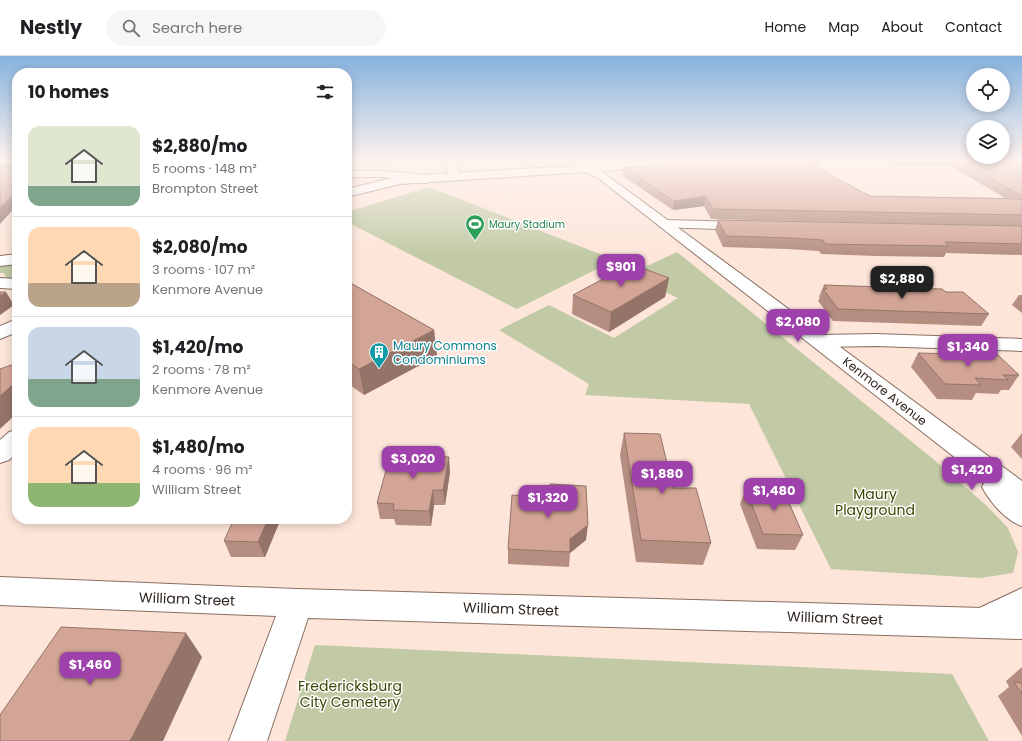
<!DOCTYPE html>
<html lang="en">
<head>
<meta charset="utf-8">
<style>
  :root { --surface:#fff; --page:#f6f6f6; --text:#202124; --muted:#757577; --line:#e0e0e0; --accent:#9f41aa }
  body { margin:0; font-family:Poppins,sans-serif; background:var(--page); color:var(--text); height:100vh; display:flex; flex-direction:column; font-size:15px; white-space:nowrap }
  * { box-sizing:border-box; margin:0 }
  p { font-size:13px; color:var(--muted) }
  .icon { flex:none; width:22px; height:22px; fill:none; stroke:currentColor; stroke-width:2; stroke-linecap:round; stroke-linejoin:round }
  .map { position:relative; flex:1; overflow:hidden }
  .sheet { position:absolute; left:12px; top:12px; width:340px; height:456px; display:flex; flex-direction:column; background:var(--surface); border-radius:16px; box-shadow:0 2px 10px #0003 }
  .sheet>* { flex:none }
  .buttons { position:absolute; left:966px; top:12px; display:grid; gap:8px }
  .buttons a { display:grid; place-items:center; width:44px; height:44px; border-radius:50%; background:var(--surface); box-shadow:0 2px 10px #0003; font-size:20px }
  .price { position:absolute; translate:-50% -34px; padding:0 9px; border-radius:8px; background:var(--accent); color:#fff; font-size:13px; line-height:26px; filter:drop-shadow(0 1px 2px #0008) }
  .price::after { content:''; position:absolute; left:50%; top:24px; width:12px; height:9px; margin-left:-6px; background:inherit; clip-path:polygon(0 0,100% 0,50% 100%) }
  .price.current { background:#222; color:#fff }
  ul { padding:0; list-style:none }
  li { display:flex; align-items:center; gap:12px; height:100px; padding:0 16px }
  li+li { border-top:1px solid var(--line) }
  li span { display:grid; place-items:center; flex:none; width:112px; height:80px; border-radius:12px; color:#555 }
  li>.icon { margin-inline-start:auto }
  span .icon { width:48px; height:48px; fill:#fffc; stroke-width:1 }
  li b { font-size:17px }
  h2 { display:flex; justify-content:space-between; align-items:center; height:48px; padding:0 16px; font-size:17px }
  header { display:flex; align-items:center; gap:24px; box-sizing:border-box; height:56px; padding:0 20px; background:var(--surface); border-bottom:1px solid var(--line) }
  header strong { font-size:19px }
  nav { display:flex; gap:22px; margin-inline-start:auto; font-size:14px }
  .search { width:280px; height:36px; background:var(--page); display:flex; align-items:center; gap:10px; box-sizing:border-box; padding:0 14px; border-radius:22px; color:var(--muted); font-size:15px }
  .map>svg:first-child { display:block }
</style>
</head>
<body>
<header>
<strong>Nestly</strong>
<div class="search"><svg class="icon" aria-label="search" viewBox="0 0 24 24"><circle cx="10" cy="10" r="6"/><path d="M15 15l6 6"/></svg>Search here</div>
<nav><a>Home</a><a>Map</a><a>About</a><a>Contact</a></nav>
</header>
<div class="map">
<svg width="1022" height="685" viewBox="0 0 1022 685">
  <rect width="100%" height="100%" fill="#fde5d9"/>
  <g fill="#c1caa5">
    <path d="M 429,131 L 615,204 L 517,253 L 347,166 L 347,156 Z"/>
    <path d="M 677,196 L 932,402 L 987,450 L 1008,472 L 1018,496 L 1013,517 L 980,522 L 831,513 L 749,348 L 585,339 L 589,328 L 499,274 L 549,249 L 614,282 L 678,242 L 628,219 Z"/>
    <path d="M 17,207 L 17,222 L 6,222 L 4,217 L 0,217 L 0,210 Z"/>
    <path d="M 315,589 L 952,618 L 989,685 L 285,685 Z"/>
  </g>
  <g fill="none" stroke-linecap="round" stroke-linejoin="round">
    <defs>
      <g id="street">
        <path d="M 443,105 L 453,105 L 461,120 L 459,122 L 451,122 Z"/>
        <path d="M 588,105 L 598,105 L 601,109 L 594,114 L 586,114 L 584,112 L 589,108 Z"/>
        <path d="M 347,115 L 385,115 L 426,119 L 432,123 L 426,127 L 385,121 L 347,121 Z"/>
        <path d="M 665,164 L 747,166 L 752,167 L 754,170 L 752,173 L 747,174 L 660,171 L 658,168 L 660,165 Z"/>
        <path d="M 17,263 L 17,276 L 0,283 L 0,270 Z"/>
        <path d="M 875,278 L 1022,283 L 1022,295 L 875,290 L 821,291 L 814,289 L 811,285 L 814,281 L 821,279 Z"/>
        <path d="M 17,374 L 17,396 L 9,404 L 0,407 L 0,384 L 9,376 Z"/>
      </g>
      <g id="secondary">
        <path d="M 569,105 L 582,105 L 590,109 L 656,105 L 711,105 L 706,108 L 601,115 L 1022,425 L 1022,470 C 1006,465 990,446 982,431 L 985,425 L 598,122 L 586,116 L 400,128 L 347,141 L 347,133 L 400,120 L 575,110 Z"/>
        <path d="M 17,198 L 17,208 L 0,210 L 0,200 Z"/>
        <path d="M 0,222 L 17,223 L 17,233 L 0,232 Z"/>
        <path d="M 1022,532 L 1022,562 L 984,581 L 973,577 L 968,566 L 973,555 Z"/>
      </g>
      <path id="primary" d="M 0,521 L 296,533 L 1022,553 L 1022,583 L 308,562 L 267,685 L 229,685 L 276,560 L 0,549 Z"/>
    </defs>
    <use href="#street" stroke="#896f62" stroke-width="2"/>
    <use href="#secondary" stroke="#896f62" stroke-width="2"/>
    <use href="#primary" stroke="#896f62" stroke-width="2"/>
    <use href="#street" fill="#fff" fill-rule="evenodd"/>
    <use href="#secondary" fill="#fff" fill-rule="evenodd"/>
    <use href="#primary" fill="#fff" fill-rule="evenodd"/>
  </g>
  <g fill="#b58e81">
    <path d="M 347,105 L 391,105 L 390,107 L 347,107 Z"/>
    <path d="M 666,105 L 817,105 L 819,106 L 817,112 L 870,140 L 1005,142 L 949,109 L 897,110 L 888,105 L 1022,105 L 1022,170 L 711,163 L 704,150 L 673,154 L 623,120 L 624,111 L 665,109 Z"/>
    <path d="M 718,164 L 1022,170 L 1022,199 L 946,197 L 944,201 L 877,200 L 821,198 L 819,195 L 787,193 L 723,191 L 715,174 Z"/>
    <path d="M 669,222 L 665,241 L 609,276 L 572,258 L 573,239 Z"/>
    <path d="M 347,225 L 434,274 L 437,300 L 364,339 L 347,327 Z"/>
    <path d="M 824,229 L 946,236 L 989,258 L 981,270 L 833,265 L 818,245 L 820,241 L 819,241 Z"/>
    <path d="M 1019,239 L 1022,239 L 1022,257 L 1012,249 Z"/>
    <path d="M 918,297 L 1019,319 L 1009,334 L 1001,334 L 998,338 L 976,337 L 972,344 L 937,343 L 911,311 Z"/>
    <path d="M 624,377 L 673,432 L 711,487 L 703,509 L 636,506 L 620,399 Z"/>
    <path d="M 1022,377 L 1022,403 L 1011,391 Z"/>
    <path d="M 426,393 L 427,400 L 450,416 L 445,449 L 434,449 L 431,470 L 396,469 L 394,463 L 380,463 L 377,447 L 405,400 Z"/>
    <path d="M 550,428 L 586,484 L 570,497 L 569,511 L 508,508 L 508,493 L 549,441 Z"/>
    <path d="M 746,433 L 803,479 L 795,494 L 757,493 L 740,448 Z"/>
    <path d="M 234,463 L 278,463 L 279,467 L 265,501 L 231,501 L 224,485 Z"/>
    <path d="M 1022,611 L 1022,680 L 998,640 L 1009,631 L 1006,625 Z"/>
  </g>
  <g fill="#947469">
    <path d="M 0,105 L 14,105 L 17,112 L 0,113 Z"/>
    <path d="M 17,134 L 17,149 L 0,168 L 0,152 Z"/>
    <path d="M 706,140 L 704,150 L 673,154 L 674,145 Z"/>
    <path d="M 669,222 L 665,241 L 609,276 L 611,256 Z"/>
    <path d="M 6,236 L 14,249 L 0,259 L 0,240 Z"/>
    <path d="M 434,274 L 437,300 L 364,339 L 359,313 Z"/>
    <path d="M 17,325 L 17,357 L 0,373 L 0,340 Z"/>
    <path d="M 426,393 L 428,408 L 425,400 Z"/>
    <path d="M 449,401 L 450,416 L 445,449 L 443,434 Z"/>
    <path d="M 433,434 L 434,449 L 431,470 L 429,455 Z"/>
    <path d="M 268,463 L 278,463 L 279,467 L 265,501 L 258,486 Z"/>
    <path d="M 588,469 L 586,484 L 570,497 L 570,483 Z"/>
    <path d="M 186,577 L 202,601 L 163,685 L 130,685 Z"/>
  </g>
  <g fill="#d3a596" stroke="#947469">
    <path d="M 13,105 L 17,105 L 17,134 L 0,152 L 0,111 L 13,111 Z"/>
    <path d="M 668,105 L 817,105 L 819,106 L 808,107 L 870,140 L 1022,143 L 1022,159 L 713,153 L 706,140 L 674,145 L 624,111 L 673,108 Z"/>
    <path d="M 960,105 L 1015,105 L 1022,108 L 1022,140 Z"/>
    <path d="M 718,164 L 1022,170 L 1022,188 L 945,186 L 949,190 L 881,189 L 825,188 L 823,184 L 791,182 L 726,180 Z"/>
    <path d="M 631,208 L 669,222 L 611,256 L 573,239 Z"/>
    <path d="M 347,225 L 434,274 L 359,313 L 347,305 Z"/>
    <path d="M 824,229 L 942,233 L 946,236 L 963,236 L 989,258 L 838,253 L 823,233 L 827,233 Z"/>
    <path d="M 0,236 L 6,236 L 0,240 Z"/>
    <path d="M 918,297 L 998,299 L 1019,319 L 1003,319 L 1008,324 L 975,322 L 981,329 L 945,328 Z"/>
    <path d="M 17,307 L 17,325 L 0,340 L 0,313 Z"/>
    <path d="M 624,377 L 660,378 L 673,432 L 696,432 L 711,487 L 641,484 Z"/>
    <path d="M 407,393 L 426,393 L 425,400 L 449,401 L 443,434 L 433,434 L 429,455 L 393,454 L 394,448 L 377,447 L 390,400 L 405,400 Z"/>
    <path d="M 550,428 L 586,430 L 588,469 L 570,483 L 570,496 L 508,493 L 512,439 L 550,441 Z"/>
    <path d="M 746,433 L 783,433 L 803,479 L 763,478 Z"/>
    <path d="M 234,463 L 268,463 L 258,486 L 224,485 Z"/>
    <path d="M 61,571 L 186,577 L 130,685 L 0,685 L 0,659 Z"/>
    <path d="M 1014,626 L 1022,627 L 1022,638 Z"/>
  </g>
  <linearGradient id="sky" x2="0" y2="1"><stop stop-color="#86b2df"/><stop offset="0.52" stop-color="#fef3ee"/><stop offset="1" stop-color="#fef3ee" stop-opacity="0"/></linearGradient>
  <rect width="1022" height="201" fill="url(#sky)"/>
  <defs>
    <symbol id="stadium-pin" viewBox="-11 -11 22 30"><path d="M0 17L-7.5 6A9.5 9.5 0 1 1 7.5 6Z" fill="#2e9e5b" stroke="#fff"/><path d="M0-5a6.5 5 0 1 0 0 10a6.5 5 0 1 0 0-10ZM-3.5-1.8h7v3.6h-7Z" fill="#fff"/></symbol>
    <symbol id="building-pin" viewBox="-11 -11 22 30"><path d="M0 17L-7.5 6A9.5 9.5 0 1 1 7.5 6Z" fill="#0f9aa8" stroke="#fff"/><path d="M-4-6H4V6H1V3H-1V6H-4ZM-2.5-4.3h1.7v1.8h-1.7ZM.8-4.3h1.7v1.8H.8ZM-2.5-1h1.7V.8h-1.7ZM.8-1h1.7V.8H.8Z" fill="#fff"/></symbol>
  </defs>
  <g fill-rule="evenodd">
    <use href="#stadium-pin" x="464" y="157" width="22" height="30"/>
    <use href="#building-pin" x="368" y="285" width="22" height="30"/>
  </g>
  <g text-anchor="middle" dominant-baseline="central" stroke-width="3" stroke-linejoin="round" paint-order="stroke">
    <g font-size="10" fill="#27864d" stroke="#fff" text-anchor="start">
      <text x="489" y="168">Maury Stadium</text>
    </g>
    <g font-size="12" fill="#0d838f" stroke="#fff" text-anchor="start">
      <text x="393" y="289">Maury Commons<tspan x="393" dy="14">Condominiums</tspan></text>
    </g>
    <g font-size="12" fill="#30251f" stroke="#fff">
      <text transform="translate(885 335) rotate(38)">Kenmore Avenue</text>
    </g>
    <g font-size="14" fill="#3d4600" stroke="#fff">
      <text x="875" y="438">Maury<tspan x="875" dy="16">Playground</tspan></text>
      <text x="350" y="630">Fredericksburg<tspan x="350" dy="16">City Cemetery</tspan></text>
    </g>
    <g font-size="14" fill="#30251f" stroke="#fff">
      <text transform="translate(187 543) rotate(2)">William Street</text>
      <text transform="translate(511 553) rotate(2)">William Street</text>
      <text transform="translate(835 562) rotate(2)">William Street</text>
    </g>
  </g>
</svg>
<div class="buttons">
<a><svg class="icon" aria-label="locate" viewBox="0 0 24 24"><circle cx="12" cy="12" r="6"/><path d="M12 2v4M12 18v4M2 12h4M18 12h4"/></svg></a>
<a><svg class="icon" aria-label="layers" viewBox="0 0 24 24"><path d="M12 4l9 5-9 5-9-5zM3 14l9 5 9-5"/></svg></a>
</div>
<b class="price" style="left:621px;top:232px">$901</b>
<b class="price current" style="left:902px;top:244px">$2,880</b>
<b class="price" style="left:798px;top:287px">$2,080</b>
<b class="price" style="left:968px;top:312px">$1,340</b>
<b class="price" style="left:413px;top:424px">$3,020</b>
<b class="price" style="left:972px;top:435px">$1,420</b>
<b class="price" style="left:662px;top:439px">$1,880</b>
<b class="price" style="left:774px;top:456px">$1,480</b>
<b class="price" style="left:548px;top:463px">$1,320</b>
<b class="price" style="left:90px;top:630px">$1,460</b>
<section class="sheet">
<h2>10 homes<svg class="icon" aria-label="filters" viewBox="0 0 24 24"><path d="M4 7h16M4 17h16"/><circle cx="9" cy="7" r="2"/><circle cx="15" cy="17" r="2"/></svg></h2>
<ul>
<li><span style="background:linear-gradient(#dfe7d0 75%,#7fa58c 0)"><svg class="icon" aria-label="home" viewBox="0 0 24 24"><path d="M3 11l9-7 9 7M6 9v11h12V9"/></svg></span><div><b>$2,880/mo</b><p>5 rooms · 148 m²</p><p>Brompton Street</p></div></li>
<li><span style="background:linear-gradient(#ffd9b3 70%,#b9a48a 0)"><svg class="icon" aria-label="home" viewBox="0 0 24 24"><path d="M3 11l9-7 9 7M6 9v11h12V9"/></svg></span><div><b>$2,080/mo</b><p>3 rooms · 107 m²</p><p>Kenmore Avenue</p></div></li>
<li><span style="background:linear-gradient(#c9d6e8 65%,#7fa58c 0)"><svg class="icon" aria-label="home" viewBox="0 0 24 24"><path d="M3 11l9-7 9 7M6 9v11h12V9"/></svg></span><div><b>$1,420/mo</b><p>2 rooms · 78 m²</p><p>Kenmore Avenue</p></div></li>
<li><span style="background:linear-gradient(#ffd9b3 70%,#8fb573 0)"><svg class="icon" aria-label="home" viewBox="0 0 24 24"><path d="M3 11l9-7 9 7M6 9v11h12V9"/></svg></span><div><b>$1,480/mo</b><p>4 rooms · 96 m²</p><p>William Street</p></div></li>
</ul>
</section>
</div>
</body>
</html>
